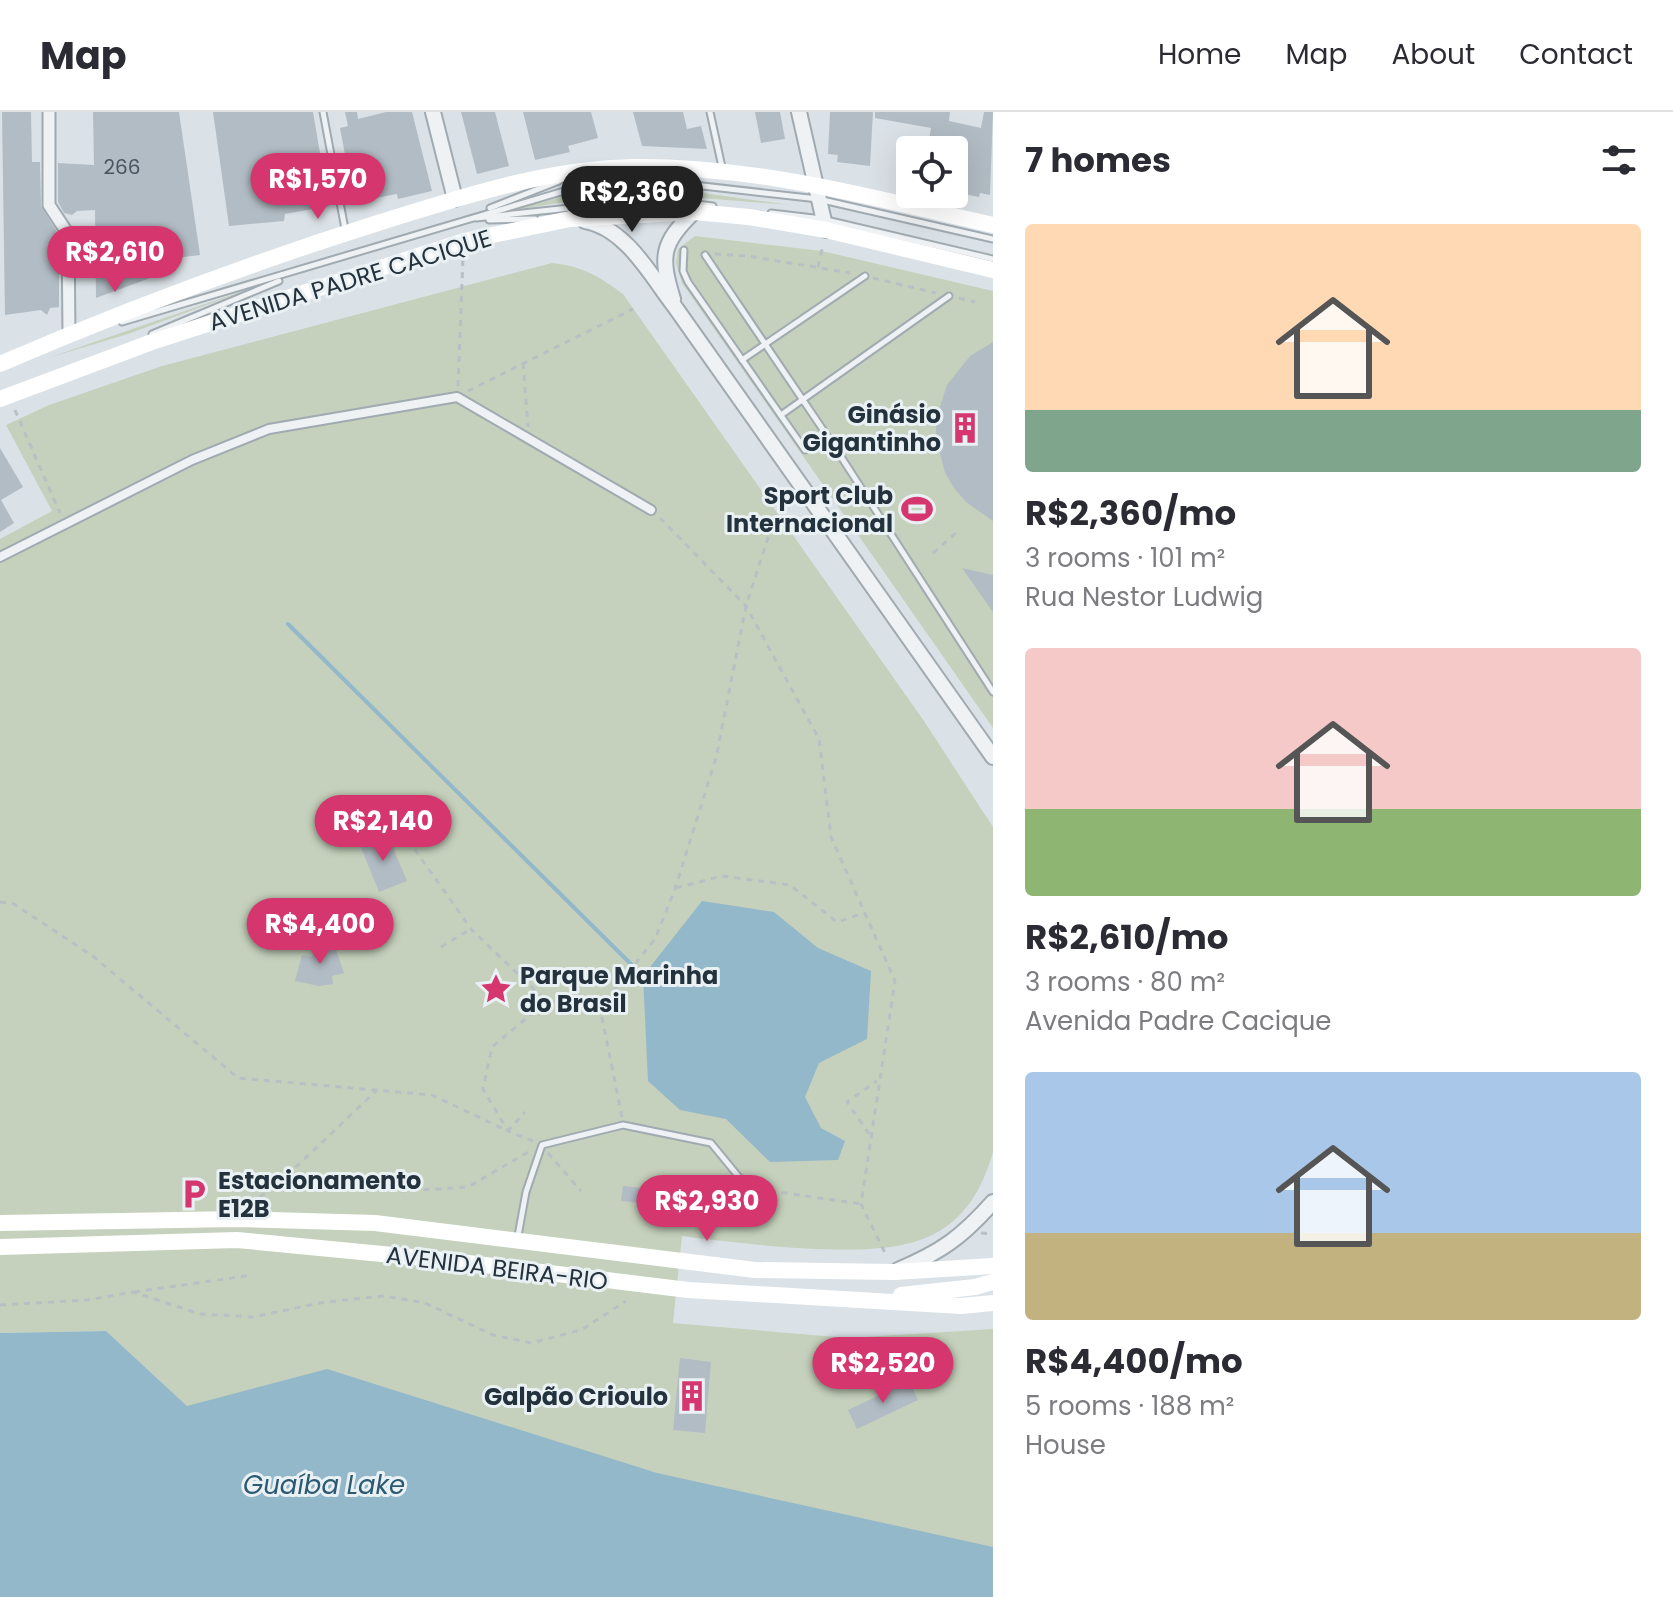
<!DOCTYPE html>
<html lang="en">
<head>
<meta charset="utf-8">
<style>
  :root { --surface:#fff; --page:#f2f2f3; --text:#2b2b33; --muted:#7c7c81; --line:#e1e1e2; --accent:#d5366e }
  body { margin:0; font-family:Poppins,sans-serif; background:var(--page); color:var(--text); height:100vh; display:flex; flex-direction:column; font-size:30px; white-space:nowrap }
  * { box-sizing:border-box; margin:0 }
  p { font-size:26px; color:var(--muted) }
  .icon { flex:none; width:44px; height:44px; fill:none; stroke:currentColor; stroke-width:2; stroke-linecap:round; stroke-linejoin:round }
  .map { position:relative; flex:1; overflow:hidden }
  .details { display:flex; flex-direction:column; background:var(--surface); width:680px }
  .details>* { flex:none }
  .controls { position:absolute; left:896px; top:24px; display:grid; gap:16px }
  .controls a { display:grid; place-items:center; width:72px; height:72px; border-radius:8px; background:var(--surface); box-shadow:0 8px 32px #0002; font-size:40px }
  .price { position:absolute; translate:-50% -68px; padding:0 18px; border-radius:28px; background:var(--accent); color:#fff; font-size:26px; line-height:52px; filter:drop-shadow(0 2px 4px #0008) }
  .price::after { content:''; position:absolute; left:50%; top:48px; width:24px; height:18px; margin-left:-12px; background:inherit; clip-path:polygon(0 0,100% 0,50% 100%) }
  .price.active { background:#222; color:#fff }
  ul { padding:0; list-style:none }
  li { display:grid; align-content:center; gap:16px; height:424px; padding:0 32px }
  li span { display:grid; place-items:center; height:248px; border-radius:8px; color:#555 }
  li>.icon { margin-inline-start:auto }
  span .icon { width:144px; height:144px; fill:#fffc; stroke-width:1 }
  li b { font-size:34px }
  h2 { display:flex; justify-content:space-between; align-items:center; height:96px; padding:0 32px; font-size:34px }
  header { display:flex; align-items:center; gap:48px; box-sizing:border-box; height:112px; padding:0 40px; background:var(--surface); border-bottom:2px solid var(--line) }
  header strong { font-size:38px }
  nav { display:flex; gap:44px; margin-inline-start:auto; font-size:28px }
  main { display:flex; flex:1; min-height:0 }
  .map>svg:first-child { display:block }
</style>
</head>
<body>
<header>
<strong>Map</strong>
<nav><a>Home</a><a>Map</a><a>About</a><a>Contact</a></nav>
</header>
<main>
<div class="map">
<svg width="993" height="1485" viewBox="0 0 993 1485">
  <rect width="100%" height="100%" fill="#dbe2e7"/>
  <g fill="#c5d1bc">
    <path d="M 646,73 L 790,93 L 651,82 L 583,87 L 497,101 L 582,80 Z"/>
    <path d="M 695,124 L 822,139 L 993,179 L 993,616 L 682,171 L 676,151 L 678,137 Z"/>
    <path d="M 552,151 C 582,154 599,164 623,182 L 924,609 L 993,715 L 993,1040 C 966,1135 903,1140 818,1137 C 772,1135 728,1130 682,1124 L 673,1211 L 848,1226 L 993,1217 L 993,1435 L 187,1294 L 106,1219 L 0,1221 L 0,427 L 52,399 L 6,313 L 49,293 L 162,254 Z"/>
    <path d="M 269,170 L 128,222 L 48,246 Z"/>
  </g>
  <g fill="#93b8ca">
    <path d="M 702,789 L 774,800 L 818,836 L 871,859 L 867,927 L 819,951 L 805,985 L 821,1016 L 845,1029 L 838,1048 L 770,1050 L 726,1007 L 680,998 L 648,969 L 643,864 Z"/>
    <path d="M 106,1219 L 187,1294 L 327,1257 L 657,1361 L 993,1435 L 993,1485 L 0,1485 L 0,1221 Z"/>
  </g>
  <g fill="none" stroke-linecap="round" stroke-linejoin="round">
    <path stroke="#93b8ca" stroke-width="4" d="M 288,512 L 643,864"/>
  </g>
  <g fill="#b2bcc4">
    <path d="M 2,0 L 31,0 L 32,50 L 40,50 L 41,94 L 59,123 L 59,195 L 50,196 L 47,203 L 41,198 L 5,203 Z"/>
    <path d="M 93,0 L 179,0 L 200,143 L 159,148 L 161,162 L 96,186 L 95,98 L 77,99 L 72,103 L 64,101 L 58,90 L 58,51 L 94,53 Z"/>
    <path d="M 213,0 L 313,0 L 329,94 L 285,102 L 284,109 L 229,114 Z"/>
    <path d="M 345,0 L 357,0 L 358,7 L 386,0 L 412,0 L 432,79 L 398,87 L 397,82 L 354,90 L 340,16 L 348,14 Z"/>
    <path d="M 461,0 L 495,0 L 509,54 L 477,62 Z"/>
    <path d="M 523,0 L 591,0 L 598,26 L 568,34 L 570,40 L 535,48 Z"/>
    <path d="M 633,0 L 683,0 L 687,17 L 701,14 L 707,37 L 642,34 Z"/>
    <path d="M 755,0 L 780,0 L 785,27 L 761,31 Z"/>
    <path d="M 830,0 L 873,0 L 870,54 L 837,50 L 838,43 L 828,42 Z"/>
    <path d="M 875,0 L 950,0 L 949,9 L 981,16 L 984,0 L 993,0 L 990,83 L 980,81 L 979,85 L 954,80 L 962,38 L 927,38 L 931,16 L 875,6 Z"/>
    <path d="M 993,230 L 993,409 L 966,390 L 954,376 L 945,361 L 936,325 L 936,307 L 947,273 L 970,244 Z"/>
    <path d="M 0,336 L 23,375 L 1,388 L 14,411 L 0,420 Z"/>
    <path d="M 962,456 L 993,463 L 993,500 Z"/>
    <path d="M 387,722 L 407,769 L 379,780 L 360,733 Z"/>
    <path d="M 316,830 L 335,835 L 344,861 L 332,864 L 333,872 L 319,874 L 295,869 L 302,843 L 312,845 Z"/>
    <path d="M 623,1074 L 669,1079 L 667,1094 L 621,1089 Z"/>
    <path d="M 680,1246 L 711,1250 L 705,1321 L 673,1318 Z"/>
    <path d="M 909,1269 L 918,1288 L 857,1317 L 848,1298 Z"/>
  </g>
  <g fill="none" stroke-linecap="round" stroke-linejoin="round">
    <defs>
      <g id="service">
        <path d="M 323,0 L 345,117"/>
        <path d="M 710,0 L 722,55"/>
        <path d="M 490,96 L 559,69"/>
        <path d="M 771,101 L 822,107 L 993,147"/>
        <path d="M 476,106 L 655,87 L 713,94"/>
        <path d="M 489,108 L 535,107"/>
        <path d="M 684,138 L 683,159 L 688,170 L 805,338"/>
        <path d="M 705,143 L 836,337 L 993,580"/>
        <path d="M 122,210 L 581,74 L 641,67 L 818,87 L 993,127"/>
        <path d="M 152,222 L 279,169"/>
        <path d="M 742,248 L 865,164"/>
        <path d="M 781,303 L 949,184"/>
        <path d="M 518,1124 L 526,1080 L 542,1033 L 623,1013 L 711,1031 L 748,1076 L 707,1093"/>
      </g>
      <path id="pedestrian" d="M 0,445 L 192,348 L 269,317 L 457,285 L 651,398"/>
      <path id="minor" d="M 49,0 L 49,93 L 68,122 L 69,222"/>
      <g id="tertiary">
        <path d="M 433,0 L 455,87"/>
        <path d="M 799,0 L 826,118"/>
        <path d="M 585,109 C 626,116 651,164 675,195 L 993,645"/>
        <path d="M 673,187 C 660,145 661,131 694,100"/>
        <path d="M 898,1158 C 941,1140 962,1125 993,1090"/>
      </g>
    </defs>
    <use href="#service" stroke="#a0aab1" stroke-width="9"/>
    <use href="#pedestrian" stroke="#a0aab1" stroke-width="12"/>
    <use href="#minor" stroke="#a0aab1" stroke-width="15"/>
    <use href="#tertiary" stroke="#a0aab1" stroke-width="18"/>
    <g stroke="#b9c0c5" stroke-width="3" stroke-dasharray="6 6" stroke-linecap="butt">
      <path d="M 715,142 L 748,144 L 850,161"/>
      <path d="M 818,155 L 823,133"/>
      <path d="M 873,166 L 936,181"/>
      <path d="M 959,186 L 975,190"/>
      <path d="M 523,251 L 528,315"/>
      <path d="M 458,274 L 463,145"/>
      <path d="M 468,279 L 633,197"/>
      <path d="M 15,298 L 60,401"/>
      <path d="M 660,406 L 746,494 L 819,627 L 831,725 L 895,869 L 861,1092 L 887,1145"/>
      <path d="M 933,441 L 957,420"/>
      <path d="M 394,708 L 471,817 L 545,888"/>
      <path d="M 676,776 L 722,764 L 790,773 L 837,810 L 864,801"/>
      <path d="M 0,790 L 14,792 L 94,845 L 238,966 L 432,983 L 508,1019 L 525,1000"/>
      <path d="M 441,835 L 471,817"/>
      <path d="M 622,1005 L 600,896 L 655,827 L 675,777 L 716,646 L 746,494 L 776,401 L 793,389"/>
      <path d="M 869,1022 L 847,990 L 877,969"/>
      <path d="M 533,1029 L 508,1019 L 483,977 L 492,935 L 547,889 L 600,896"/>
      <path d="M 548,1041 L 581,1079"/>
      <path d="M 278,1072 L 377,978"/>
      <path d="M 758,1077 L 861,1092"/>
      <path d="M 250,1092 L 278,1072 L 405,1079 L 468,1075 L 530,1039"/>
      <path d="M 981,1121 L 993,1122"/>
      <path d="M 134,1180 L 253,1163"/>
      <path d="M 0,1193 L 87,1188 L 133,1180 L 200,1202 L 253,1205 L 325,1190 L 384,1184 L 425,1191 L 493,1223 L 531,1231 L 581,1218 L 626,1189"/>
    </g>
    <use href="#service" stroke="#eef2f5" stroke-width="5"/>
    <use href="#pedestrian" stroke="#eef2f5" stroke-width="8"/>
    <use href="#minor" stroke="#eef2f5" stroke-width="11"/>
    <use href="#tertiary" stroke="#eef2f5" stroke-width="14"/>
    <g stroke="#fff" stroke-width="16">
      <path d="M 0,252 C 125,198 251,151 381,110 C 461,85 549,56 635,55 C 757,54 875,86 993,113"/>
      <path d="M 0,287 L 152,230 L 464,129 L 570,107 L 694,100 L 749,105 L 826,118 L 993,158"/>
      <path d="M 0,1111 L 238,1107 L 375,1111 L 755,1158 L 894,1160 L 993,1154"/>
      <path d="M 0,1135 L 237,1128 L 444,1148 L 688,1178 L 961,1194 L 993,1191"/>
      <path d="M 901,1183 L 975,1175 L 993,1170"/>
    </g>
  </g>
  <defs>
    <symbol id="building-bare" viewBox="-9 -9 18 18"><path d="M-4-6H4V6H1V3H-1V6H-4ZM-2.5-4.3h1.7v1.8h-1.7ZM.8-4.3h1.7v1.8H.8ZM-2.5-1h1.7V.8h-1.7ZM.8-1h1.7V.8H.8Z" fill="#d5366e" stroke="#eaf1f4" stroke-width="2.5" paint-order="stroke"/></symbol>
    <symbol id="stadium-bare" viewBox="-9 -9 18 18"><path d="M0-5a6.5 5 0 1 0 0 10a6.5 5 0 1 0 0-10ZM-3.5-1.8h7v3.6h-7Z" fill="#d5366e" stroke="#eaf1f4" stroke-width="2.5" paint-order="stroke"/></symbol>
    <symbol id="sight-bare" viewBox="-9 -9 18 18"><path d="M0-6L1.8-2.2L6-1.7L2.9 1.2L3.7 5.4L0 3.3L-3.7 5.4L-2.9 1.2L-6-1.7L-1.8-2.2Z" fill="#d5366e" stroke="#eaf1f4" stroke-width="2.5" paint-order="stroke"/></symbol>
    <symbol id="parking-bare" viewBox="-9 -9 18 18"><path d="M-3.5-5.5H1a3.5 3.5 0 0 1 0 7H-1V5.5H-3.5ZM-1-3.4V-.6H.8a1.4 1.4 0 0 0 0-2.8Z" fill="#d5366e" stroke="#eaf1f4" stroke-width="2.5" paint-order="stroke"/></symbol>
  </defs>
  <g fill-rule="evenodd">
    <use href="#building-bare" x="943" y="294" width="44" height="44"/>
    <use href="#stadium-bare" x="895" y="375" width="44" height="44"/>
    <use href="#sight-bare" x="474" y="855" width="44" height="44"/>
    <use href="#parking-bare" x="172" y="1060" width="44" height="44"/>
    <use href="#building-bare" x="670" y="1262" width="44" height="44"/>
  </g>
  <g text-anchor="middle" dominant-baseline="central" stroke-width="6" stroke-linejoin="round" paint-order="stroke">
    <g font-size="20" fill="#48545f">
      <text x="122" y="55">266</text>
    </g>
    <g font-size="24" fill="#24323d" stroke="#eaf1f4">
      <text transform="translate(350 168) rotate(-17)">AVENIDA PADRE CACIQUE</text>
      <text transform="translate(497 1156) rotate(7)">AVENIDA BEIRA-RIO</text>
    </g>
    <g font-size="24" font-weight="bold" fill="#24323d" stroke="#eaf1f4" text-anchor="end">
      <text x="941" y="302">Ginásio<tspan x="941" dy="28">Gigantinho</tspan></text>
      <text x="893" y="383">Sport Club<tspan x="893" dy="28">Internacional</tspan></text>
      <text x="520" y="863" text-anchor="start">Parque Marinha<tspan x="520" dy="28">do Brasil</tspan></text>
      <text x="218" y="1068" text-anchor="start">Estacionamento<tspan x="218" dy="28">E12B</tspan></text>
      <text x="668" y="1284">Galpão Crioulo</text>
    </g>
    <g font-size="26" font-style="italic" fill="#2c5a73" stroke="#eaf1f4">
      <text x="324" y="1373">Guaíba Lake</text>
    </g>
  </g>
</svg>
<div class="controls">
<a><svg class="icon" aria-label="locate" viewBox="0 0 24 24"><circle cx="12" cy="12" r="6"/><path d="M12 2v4M12 18v4M2 12h4M18 12h4"/></svg></a>
</div>
<b class="price" style="left:318px;top:109px">R$1,570</b>
<b class="price active" style="left:632px;top:122px">R$2,360</b>
<b class="price" style="left:115px;top:182px">R$2,610</b>
<b class="price" style="left:383px;top:751px">R$2,140</b>
<b class="price" style="left:320px;top:854px">R$4,400</b>
<b class="price" style="left:707px;top:1131px">R$2,930</b>
<b class="price" style="left:883px;top:1293px">R$2,520</b>
</div>
<section class="details">
<h2>7 homes<svg class="icon" aria-label="filters" viewBox="0 0 24 24"><path d="M4 7h16M4 17h16"/><circle cx="9" cy="7" r="2"/><circle cx="15" cy="17" r="2"/></svg></h2>
<ul>
<li><span style="background:linear-gradient(#ffd9b3 75%,#7fa58c 0)"><svg class="icon" aria-label="home" viewBox="0 0 24 24"><path d="M3 11l9-7 9 7M6 9v11h12V9"/></svg></span><div><b>R$2,360/mo</b><p>3 rooms · 101 m²</p><p>Rua Nestor Ludwig</p></div></li>
<li><span style="background:linear-gradient(#f6c9c9 65%,#8fb573 0)"><svg class="icon" aria-label="home" viewBox="0 0 24 24"><path d="M3 11l9-7 9 7M6 9v11h12V9"/></svg></span><div><b>R$2,610/mo</b><p>3 rooms · 80 m²</p><p>Avenida Padre Cacique</p></div></li>
<li><span style="background:linear-gradient(#a9c7e8 65%,#c2b280 0)"><svg class="icon" aria-label="home" viewBox="0 0 24 24"><path d="M3 11l9-7 9 7M6 9v11h12V9"/></svg></span><div><b>R$4,400/mo</b><p>5 rooms · 188 m²</p><p>House</p></div></li>
</ul>
</section>
</main>
</body>
</html>
